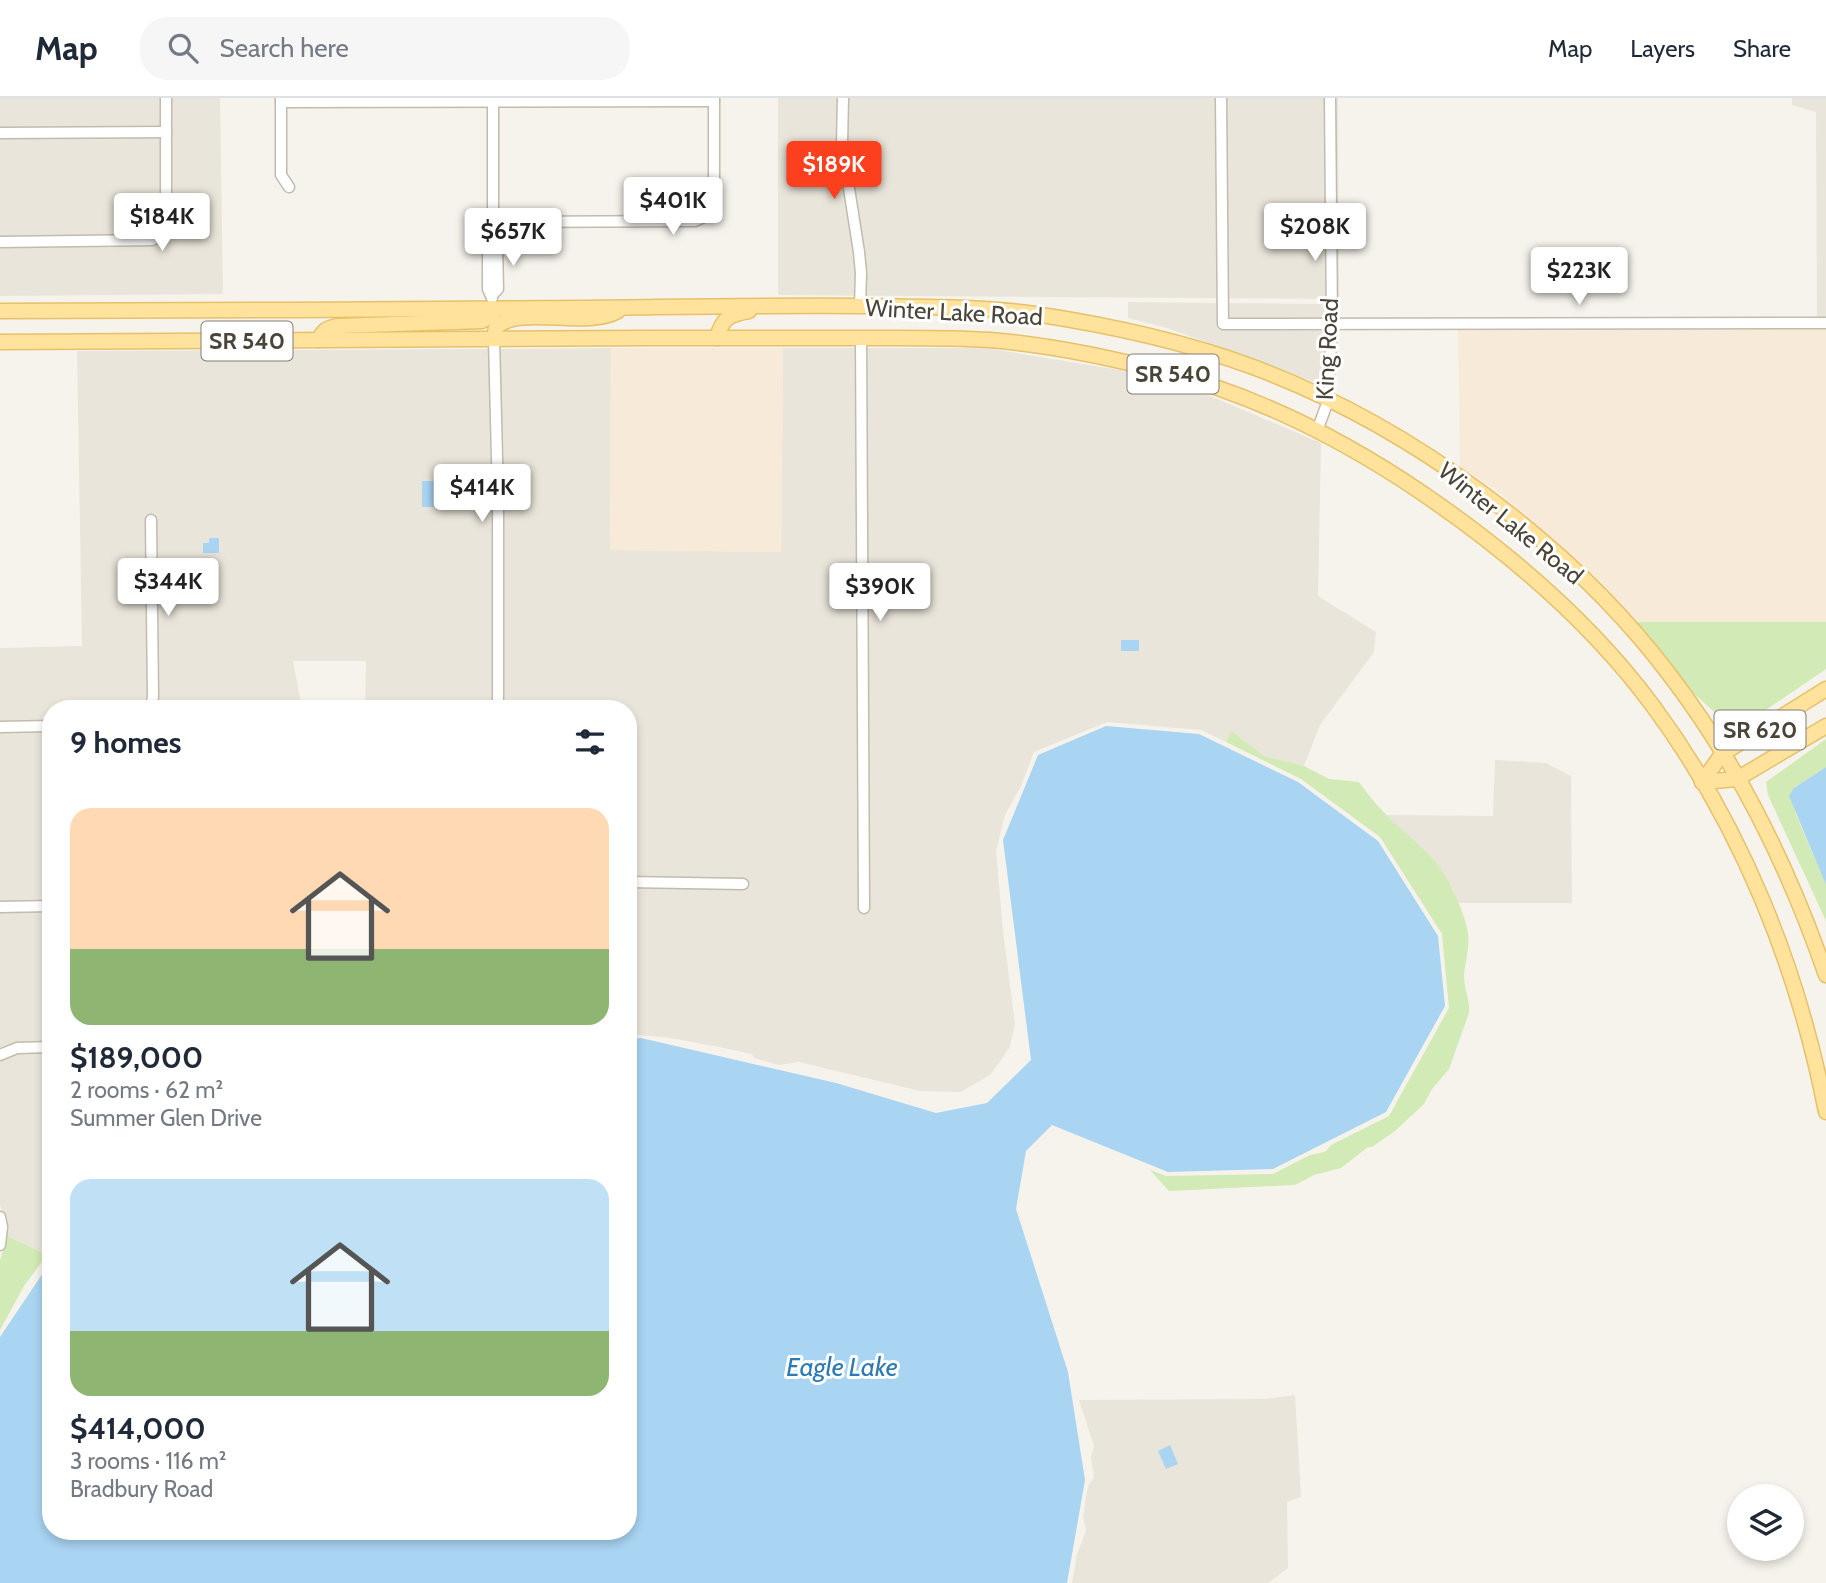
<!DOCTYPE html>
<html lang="en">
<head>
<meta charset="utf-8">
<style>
  :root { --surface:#fff; --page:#f6f6f7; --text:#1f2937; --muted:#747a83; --line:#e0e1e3; --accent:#fc3f1d }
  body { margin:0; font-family:Cabin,sans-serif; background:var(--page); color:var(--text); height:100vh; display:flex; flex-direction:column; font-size:26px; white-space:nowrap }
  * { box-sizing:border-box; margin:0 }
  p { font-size:23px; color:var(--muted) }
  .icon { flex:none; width:38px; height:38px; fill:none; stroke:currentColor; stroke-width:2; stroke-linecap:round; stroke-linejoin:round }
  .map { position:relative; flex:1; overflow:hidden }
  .drawer { position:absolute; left:42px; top:602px; width:595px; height:840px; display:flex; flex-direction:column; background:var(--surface); border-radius:28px; box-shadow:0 4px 10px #0003 }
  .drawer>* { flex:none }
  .tools { position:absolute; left:1727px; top:1386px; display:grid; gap:14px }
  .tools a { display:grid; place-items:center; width:77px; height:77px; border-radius:50%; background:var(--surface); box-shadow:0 4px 10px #0003; font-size:35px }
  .price { position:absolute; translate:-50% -60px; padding:0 16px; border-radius:7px; background:#fff; color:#222; font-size:23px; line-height:46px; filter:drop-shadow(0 2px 4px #0008) }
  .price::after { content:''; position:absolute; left:50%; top:42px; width:21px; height:16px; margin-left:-10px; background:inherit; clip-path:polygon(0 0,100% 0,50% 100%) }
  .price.current { background:var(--accent); color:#fff }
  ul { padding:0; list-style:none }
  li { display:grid; align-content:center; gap:14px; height:371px; padding:0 28px }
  li span { display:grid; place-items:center; height:217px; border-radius:21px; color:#555 }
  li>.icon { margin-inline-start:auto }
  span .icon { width:126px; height:126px; fill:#fffc; stroke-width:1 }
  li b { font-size:30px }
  h2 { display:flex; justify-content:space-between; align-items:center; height:84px; padding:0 28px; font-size:30px }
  header { display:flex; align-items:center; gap:42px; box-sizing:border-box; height:98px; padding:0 35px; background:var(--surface); border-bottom:2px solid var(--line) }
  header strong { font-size:33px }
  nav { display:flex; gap:38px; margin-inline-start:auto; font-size:24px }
  .search { width:490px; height:63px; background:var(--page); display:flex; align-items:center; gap:18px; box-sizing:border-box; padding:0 24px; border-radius:28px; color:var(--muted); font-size:26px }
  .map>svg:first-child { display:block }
</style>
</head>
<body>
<header>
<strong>Map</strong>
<div class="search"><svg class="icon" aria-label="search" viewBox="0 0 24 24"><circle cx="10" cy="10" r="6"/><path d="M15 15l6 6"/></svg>Search here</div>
<nav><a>Map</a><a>Layers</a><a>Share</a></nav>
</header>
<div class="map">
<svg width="1826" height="1485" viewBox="0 0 1826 1485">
  <rect width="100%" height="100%" fill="#f6f3ec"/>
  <g fill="#eae5da">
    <path d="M 0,0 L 220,0 L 223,196 L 0,198 Z"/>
    <path d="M 778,0 L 1338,0 L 1339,201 L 778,197 Z"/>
    <path d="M 1792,0 L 1826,0 L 1826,219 L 1817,219 L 1816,14 L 1792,7 Z"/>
    <path d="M 1128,204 L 1218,205 L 1218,231 L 1327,231 L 1326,240 L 1324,240 L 1323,287 L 1167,230 L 1128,220 Z"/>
    <path d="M 1227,205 L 1326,206 L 1327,220 L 1227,221 Z"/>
    <path d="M 611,250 L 610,452 L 781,454 L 783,250 L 856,250 L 860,815 L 869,814 L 865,250 L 986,250 L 1168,280 L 1321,345 L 1318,498 L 1376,534 L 1374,554 L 1320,627 L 1304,668 L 1264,658 L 1231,634 L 1226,644 L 1201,632 L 1107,624 L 1034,654 L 1021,688 L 1005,717 L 996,752 L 1003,833 L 1015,926 L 1010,949 L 991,976 L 961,994 L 920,993 L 799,964 L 779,967 L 754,960 L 752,956 L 724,950 L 671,940 L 628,936 L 628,789 L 747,792 L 748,781 L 628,779 L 628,611 L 503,611 L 499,251 Z"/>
    <path d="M 489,251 L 493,400 L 493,611 L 365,611 L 366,563 L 293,563 L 302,611 L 155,611 L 158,599 L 155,416 L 146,417 L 148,599 L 144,611 L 51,611 L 51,623 L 0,624 L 0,550 L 82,548 L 77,253 Z"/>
    <rect x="0" y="634" width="51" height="169"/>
    <path d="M 1495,662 L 1546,665 L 1571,678 L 1572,805 L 1458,805 L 1453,791 L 1385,717 L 1493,718 Z"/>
    <path d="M 0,814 L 51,814 L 51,944 L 17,945 L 0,951 Z"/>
    <path d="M 51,954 L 51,1144 L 43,1155 L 7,1138 L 5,1120 L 0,1107 L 0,964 L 18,956 Z"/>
    <path d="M 1295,1297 L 1301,1399 L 1287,1404 L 1288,1470 L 1268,1485 L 1072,1485 L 1077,1456 L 1086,1433 L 1083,1418 L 1088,1388 L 1094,1379 L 1091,1359 L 1094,1348 L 1079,1302 L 1267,1301 Z"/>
  </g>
  <g fill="#f7ead8">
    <path d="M 1458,230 L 1826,230 L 1826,524 L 1636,524 L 1563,449 L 1495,391 L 1460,369 Z"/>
    <path d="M 611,250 L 783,250 L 781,454 L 610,452 Z"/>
  </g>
  <g fill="#d2eab5">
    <path d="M 1636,524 L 1826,524 L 1826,571 L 1735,633 L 1690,592 Z"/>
    <path d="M 1231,633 L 1264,658 L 1304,668 L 1329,681 L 1359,684 C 1379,714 1405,733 1430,758 C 1446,773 1465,814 1468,835 C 1470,849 1465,865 1464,878 C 1464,891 1470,902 1469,915 L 1449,971 L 1432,991 L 1424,1006 L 1395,1033 L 1372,1049 L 1368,1049 L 1341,1070 L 1314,1077 L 1295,1087 L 1169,1093 L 1150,1072 L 1166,1078 L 1273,1076 L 1310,1057 L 1325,1054 L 1331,1047 L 1389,1018 L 1449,910 L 1442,836 L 1380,739 L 1301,681 L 1226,644 Z"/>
    <path d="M 1826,641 L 1826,669 L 1794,690 L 1795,714 L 1826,787 L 1826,823 L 1768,697 L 1766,684 Z"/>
    <path d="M 7,1138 L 47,1157 L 24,1188 L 0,1232 L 0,1163 Z"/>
  </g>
  <g fill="#a9d4f2">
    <rect x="422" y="383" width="12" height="26"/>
    <path d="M 209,440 L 219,440 L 219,455 L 203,455 L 203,445 L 209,445 Z"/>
    <rect x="1121" y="542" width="18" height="11"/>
    <path d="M 1106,628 L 1199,636 L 1298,684 L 1378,743 L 1438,838 L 1445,908 L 1386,1014 L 1273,1071 L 1168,1074 L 1052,1027 L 1026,1053 L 1016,1111 L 1068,1274 L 1085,1382 L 1067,1485 L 0,1485 L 0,1239 L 51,1163 L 51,1433 L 628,1433 L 628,941 L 641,940 L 836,985 L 936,1015 L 987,1005 L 1031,962 L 1003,742 L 1038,657 Z"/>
    <path d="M 1826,669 L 1826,787 L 1789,698 L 1794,690 Z"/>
    <path d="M 1170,1347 L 1178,1366 L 1166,1371 L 1158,1353 Z"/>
  </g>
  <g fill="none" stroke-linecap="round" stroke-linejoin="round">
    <defs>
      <g id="minor">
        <path d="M 281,0 L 281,77 L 289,89"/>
        <path d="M 843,0 L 842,46 L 859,154 L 861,175 L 860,208"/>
        <path d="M 1221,0 L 1223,226 L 1826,225"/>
        <path d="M 281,4 L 714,3"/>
        <path d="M 0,35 L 166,34"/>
        <path d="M 493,124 L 695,123 L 708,117 L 714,105 L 714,0"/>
        <path d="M 0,144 L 152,142 L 162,137 L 166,128 L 166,0"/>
        <path d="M 492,197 L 498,191 L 497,146 L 493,139 L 493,4"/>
        <path d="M 492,200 L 488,191 L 488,145 L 493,139"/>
        <path d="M 861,240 L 864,810"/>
        <path d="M 494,241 L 498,400 L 498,611"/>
        <path d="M 1317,333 L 1328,303 L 1332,225 L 1330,0"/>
        <path d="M 150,611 L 153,599 L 151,422"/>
        <path d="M 0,629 L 51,628"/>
        <path d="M 628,784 L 743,786"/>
        <path d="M 0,809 L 51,808"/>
        <path d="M 0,957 L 17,950 L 51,949"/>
        <path d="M 0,1119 L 2,1129 L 0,1147"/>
      </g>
      <g id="major">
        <path d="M 0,213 C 196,212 391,212 587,210 C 680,209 772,207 864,208 C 921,209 979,208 1035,216 C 1108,227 1183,243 1253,269 C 1407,326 1569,444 1669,576 C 1738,666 1789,770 1826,877"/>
        <path d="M 717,240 C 722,220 730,216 749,213"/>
        <path d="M 494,241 L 496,229 C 520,207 586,231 618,213"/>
        <path d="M 319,242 C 323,232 327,230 338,228 L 482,223 L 492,217 L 492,210"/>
        <path d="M 0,244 C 215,243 430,242 645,240 C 716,240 786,240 857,240 C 901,240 946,239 990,242 C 1049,247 1108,259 1165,274 C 1258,298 1346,343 1425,397 C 1511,456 1591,524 1653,608 C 1741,727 1798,869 1826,1014"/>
        <path d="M 1702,684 L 1722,656 L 1826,591"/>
        <path d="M 1702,684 L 1737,681 L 1826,628"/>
      </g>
    </defs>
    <use href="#minor" stroke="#c2bbae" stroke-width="13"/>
    <use href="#major" stroke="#e6c16a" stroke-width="17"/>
    <use href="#minor" stroke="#fff" stroke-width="10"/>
    <use href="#major" stroke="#ffe39c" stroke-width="14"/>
  </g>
  <g text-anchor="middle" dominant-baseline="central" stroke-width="6" stroke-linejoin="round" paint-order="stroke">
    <g fill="#fff" stroke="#817c74" stroke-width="2">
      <rect x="201.5" y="223.5" width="91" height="39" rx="5"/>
      <rect x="1127.5" y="256.5" width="91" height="39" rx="5"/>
      <rect x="1714.5" y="612.5" width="91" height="39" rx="5"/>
    </g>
    <g font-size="23" font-weight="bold" fill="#4b4439">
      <text x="247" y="243">SR 540</text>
      <text x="1173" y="276">SR 540</text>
      <text x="1760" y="632">SR 620</text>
    </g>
    <g font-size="24" fill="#4b4439" stroke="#fff">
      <text transform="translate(954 214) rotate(3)">Winter Lake Road</text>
      <text transform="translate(1327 251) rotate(-87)">King Road</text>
      <text transform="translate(1511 425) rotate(39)">Winter Lake Road</text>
    </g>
    <g font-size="26" font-style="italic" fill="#2e7ab2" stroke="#fff">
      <text x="842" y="1269">Eagle Lake</text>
    </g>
  </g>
</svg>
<div class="tools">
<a><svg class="icon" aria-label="layers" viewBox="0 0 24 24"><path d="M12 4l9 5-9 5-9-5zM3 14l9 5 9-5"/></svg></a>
</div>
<b class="price current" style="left:834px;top:103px">$189K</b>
<b class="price" style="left:673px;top:139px">$401K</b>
<b class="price" style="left:162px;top:155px">$184K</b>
<b class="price" style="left:1315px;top:165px">$208K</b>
<b class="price" style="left:513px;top:170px">$657K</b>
<b class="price" style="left:1579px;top:209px">$223K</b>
<b class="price" style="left:482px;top:426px">$414K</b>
<b class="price" style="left:168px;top:520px">$344K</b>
<b class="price" style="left:880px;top:525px">$390K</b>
<section class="drawer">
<h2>9 homes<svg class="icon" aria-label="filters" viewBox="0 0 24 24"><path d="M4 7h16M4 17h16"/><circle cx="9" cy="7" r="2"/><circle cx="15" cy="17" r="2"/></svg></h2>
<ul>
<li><span style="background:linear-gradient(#ffd9b3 65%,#8fb573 0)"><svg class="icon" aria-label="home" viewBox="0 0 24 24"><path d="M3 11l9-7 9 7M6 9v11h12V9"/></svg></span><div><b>$189,000</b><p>2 rooms · 62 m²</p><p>Summer Glen Drive</p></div></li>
<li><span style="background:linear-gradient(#bfe0f5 70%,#8fb573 0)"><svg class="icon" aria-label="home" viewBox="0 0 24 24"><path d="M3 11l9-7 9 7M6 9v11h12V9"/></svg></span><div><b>$414,000</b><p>3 rooms · 116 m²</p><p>Bradbury Road</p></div></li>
</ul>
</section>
</div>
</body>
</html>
